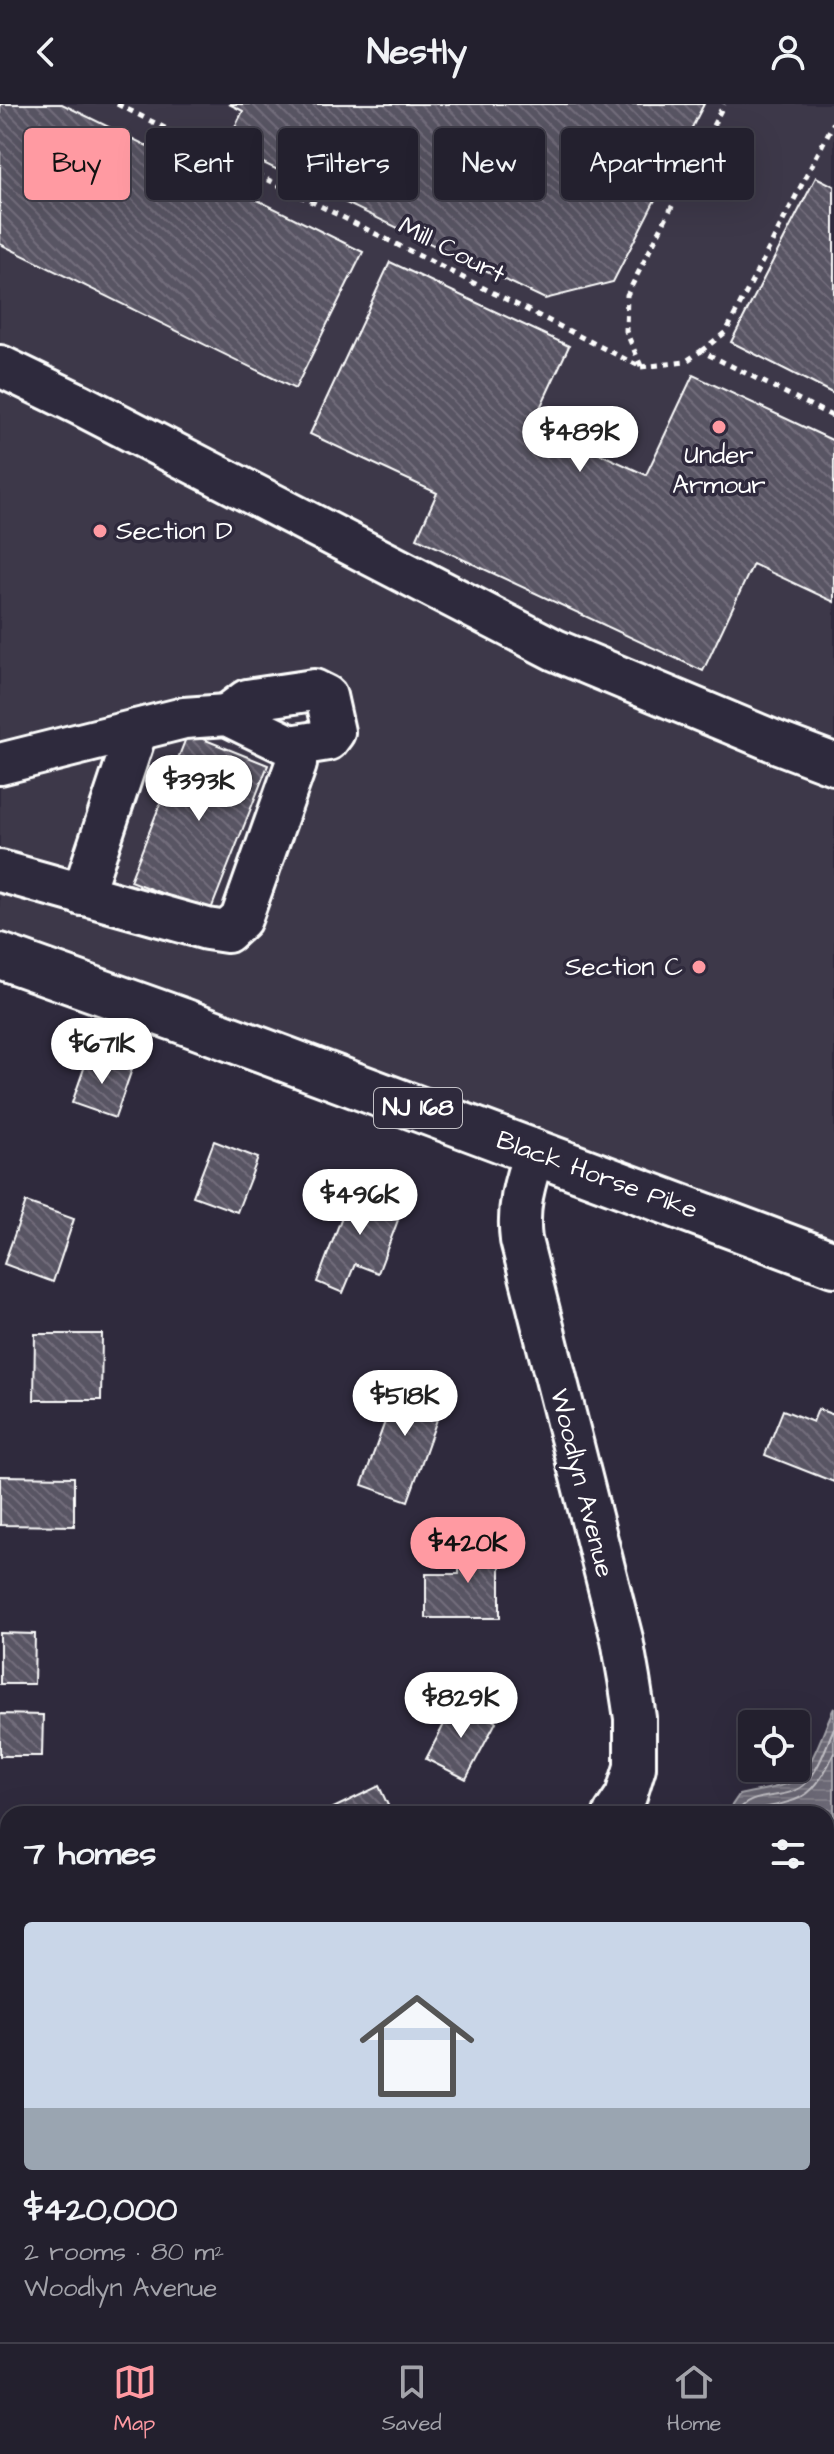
<!DOCTYPE html>
<html lang="en">
<head>
<meta charset="utf-8">
<style>
  :root { --surface:#23202e; --page:#2f2d3a; --text:#f1f3f6; --muted:#a3a3aa; --line:#403e4a; --accent:#ff9aa2 }
  body { margin:0; font-family:"Architects Daughter",sans-serif; background:var(--page); color:var(--text); height:100vh; display:flex; flex-direction:column; font-size:30px; white-space:nowrap }
  * { box-sizing:border-box; margin:0 }
  p { font-size:26px; color:var(--muted) }
  .icon { flex:none; width:44px; height:44px; fill:none; stroke:currentColor; stroke-width:2; stroke-linecap:round; stroke-linejoin:round }
  .map { position:relative; flex:1; overflow:hidden }
  .details { position:absolute; left:0px; top:1702px; width:834px; height:536px; display:flex; flex-direction:column; background:var(--surface); border-radius:24px 24px 0 0; box-shadow:0 8px 32px #0002,0 0 0 2px var(--line) }
  .details>* { flex:none }
  .hud { position:absolute; left:24px; top:24px; width:786px; height:72px; display:flex; gap:16px }
  .controls { position:absolute; left:738px; top:1606px; display:grid; gap:16px }
  .controls a { display:grid; place-items:center; width:72px; height:72px; border-radius:8px; background:var(--surface); box-shadow:0 8px 32px #0002,0 0 0 2px var(--line); font-size:40px }
  .price { position:absolute; translate:-50% -68px; padding:0 18px; border-radius:28px; background:#fff; color:#222; font-size:26px; line-height:52px; filter:drop-shadow(0 2px 4px #0008) }
  .price::after { content:''; position:absolute; left:50%; top:48px; width:24px; height:18px; margin-left:-12px; background:inherit; clip-path:polygon(0 0,100% 0,50% 100%) }
  .price.on { background:var(--accent); color:#111 }
  ul { padding:0; list-style:none }
  li { display:grid; align-content:center; gap:16px; height:424px; padding:0 24px }
  li span { display:grid; place-items:center; height:248px; border-radius:8px; color:#555 }
  li>.icon { margin-inline-start:auto }
  span .icon { width:144px; height:144px; fill:#fffc; stroke-width:1 }
  li b { font-size:34px }
  h2 { display:flex; justify-content:space-between; align-items:center; height:96px; padding:0 24px; font-size:34px }
  .pill { padding:0 28px; border-radius:8px; background:var(--surface); box-shadow:0 8px 32px #0002,0 0 0 2px var(--line); font-size:28px; line-height:72px }
  .pill.on { background:var(--accent); color:#111 }
  header { display:flex; justify-content:space-between; align-items:center; height:104px; padding:0 24px; background:var(--surface); font-size:36px; font-weight:700 }
  .tab-bar { display:flex; justify-content:space-around; align-items:center; height:112px; border-top:2px solid var(--line); background:var(--surface); font-size:22px; color:var(--muted) }
  .tab-bar a { display:grid; justify-items:center; gap:4px }
  .tab-bar .on { color:var(--accent) }
  .map>svg:first-child { display:block }
</style>
</head>
<body>
<header><svg class="icon" aria-label="back" viewBox="0 0 24 24"><path d="M15 5l-7 7 7 7"/></svg>Nestly<svg class="icon" aria-label="person" viewBox="0 0 24 24"><circle cx="12" cy="8" r="4"/><path d="M4 21q1-7 8-7t8 7"/></svg></header>
<div class="map">
<svg width="834" height="2238" viewBox="0 0 834 2238">
  <defs>
    <pattern id="water-rules" width="6" height="5" patternUnits="userSpaceOnUse" patternTransform="scale(2)"><rect width="6" height="5" fill="#6d6a77"/><path d="M0 2.5h6" fill="none" stroke="#83808b"/></pattern>
    <pattern id="building-back-hatch" width="6" height="6" patternUnits="userSpaceOnUse" patternTransform="scale(2)"><rect width="6" height="6" fill="#595564"/><path d="M-1 5l2 2M0 0l6 6M5-1l2 2" fill="none" stroke="#726e7b"/></pattern>
  </defs>
  <rect width="100%" height="100%" fill="#2f2a3d"/>
  <filter id="ink" filterUnits="userSpaceOnUse"><feTurbulence type="fractalNoise" baseFrequency=".0125" numOctaves="2"/><feDisplacementMap in="SourceGraphic" scale="16" xChannelSelector="R" yChannelSelector="G"/><feConvolveMatrix kernelMatrix="1 2 1 2 8 2 1 2 1" color-interpolation-filters="sRGB"/></filter>
  <g filter="url(#ink)">
    <path fill="#3c3749" d="M 0,0 L 834,0 L 834,1160 L 0,852 Z"/>
    <path fill="url(#water-rules)" stroke="#a7a6ad" stroke-width="2" d="M 834,1604 L 834,2238 L 87,2238 L 112,2230 L 826,2230 L 826,1710 L 726,1710 L 739,1691 C 756,1687 774,1685 789,1679 C 812,1671 823,1625 834,1604 Z"/>
    <g fill="none" stroke-linecap="round" stroke-linejoin="round">
      <g stroke="#c5c3c9" stroke-width="2">
        <path d="M 736,1710 C 751,1685 784,1698 804,1681 C 819,1667 826,1642 834,1624"/>
        <path d="M 747,1710 L 751,1707 C 800,1695 812,1699 834,1649"/>
      </g>
    </g>
    <g fill="url(#building-back-hatch)" stroke="#fff" stroke-width="2">
      <path d="M 0,0 L 62,0 L 363,148 L 295,285 L 0,140 Z"/>
      <path d="M 229,0 L 704,0 L 613,178 L 545,195 L 226,41 L 243,7 Z"/>
      <path d="M 816,73 L 834,82 L 834,290 L 731,238 Z"/>
      <path d="M 390,158 L 569,242 L 533,319 L 646,371 L 693,271 L 834,337 L 834,498 L 753,460 L 703,567 L 417,434 L 437,389 L 310,330 Z"/>
      <path d="M 188,629 L 268,661 L 210,808 L 130,777 Z"/>
      <path d="M 89,950 L 132,965 L 115,1014 L 72,999 Z"/>
      <path d="M 214,1037 L 258,1054 L 237,1108 L 193,1092 Z"/>
      <path d="M 354,1081 L 404,1100 L 378,1169 L 355,1160 L 343,1189 L 317,1178 Z"/>
      <path d="M 26,1098 L 74,1115 L 53,1178 L 4,1160 Z"/>
      <path d="M 35,1230 L 102,1230 L 101,1296 L 34,1296 Z"/>
      <path d="M 402,1271 L 447,1287 L 408,1397 L 362,1381 Z"/>
      <path d="M 818,1305 L 834,1311 L 834,1378 L 765,1351 L 783,1306 L 813,1318 Z"/>
      <path d="M 0,1372 L 74,1373 L 74,1422 L 0,1421 Z"/>
      <path d="M 459,1437 L 500,1437 L 500,1514 L 426,1514 L 426,1470 L 459,1470 Z"/>
      <path d="M 0,1529 L 35,1530 L 34,1580 L 0,1580 Z"/>
      <path d="M 456,1597 L 496,1618 L 466,1675 L 426,1655 Z"/>
      <path d="M 0,1610 L 43,1611 L 42,1652 L 0,1652 Z"/>
      <path d="M 379,1682 L 392,1710 L 321,1710 Z"/>
    </g>
    <g fill="none" stroke-linecap="round" stroke-linejoin="round">
      <defs>
        <g id="minor">
          <path d="M 0,262 L 79,300 L 555,546 L 781,640 L 834,660"/>
          <path d="M 227,611 L 247,596 L 314,586 L 326,592 L 334,628 L 328,636 L 291,642"/>
          <path d="M 0,660 L 184,614 L 227,611 L 291,642 L 296,650 L 296,660 L 241,815 L 227,828 L 207,825 L 0,767"/>
          <path d="M 82,791 L 137,626"/>
          <path d="M 535,1048 C 524,1078 517,1104 521,1136 L 622,1535 L 629,1575 L 635,1614 L 635,1663 L 626,1692 L 614,1710"/>
          <path d="M 0,2022 L 8,2018"/>
        </g>
        <path id="major" d="M 0,852 L 183,917 L 834,1160"/>
      </defs>
      <use href="#minor" stroke="#fff" stroke-width="46"/>
      <use href="#major" stroke="#fff" stroke-width="50"/>
      <g stroke="#fff" stroke-width="5" stroke-dasharray="6 6" stroke-linecap="butt">
        <path d="M 117,0 L 641,263"/>
        <path d="M 701,247 L 726,228 L 834,18"/>
        <path d="M 641,262 L 626,227 L 627,191 L 724,0"/>
        <path d="M 641,263 L 685,258 L 701,247 L 834,313"/>
      </g>
      <use href="#minor" stroke="#2f2a3d" stroke-width="40"/>
      <use href="#major" stroke="#2f2a3d" stroke-width="44"/>
    </g>
  </g>
  <g fill="#ff9aa2" stroke="#2f2a3d" stroke-width="3">
    <circle cx="719" cy="323" r="8"/>
    <circle cx="100" cy="427" r="8"/>
    <circle cx="699" cy="863" r="8"/>
  </g>
  <g text-anchor="middle" dominant-baseline="central" stroke-width="7" stroke-linejoin="round" paint-order="stroke">
    <rect fill="#2f2a3d" stroke="#c1bfc5" stroke-width="2" x="374" y="984" width="88" height="40" rx="6"/>
    <g font-size="24" font-weight="bold" fill="#fff">
      <text x="418" y="1004">NJ 168</text>
    </g>
    <g font-size="26" fill="#fff" stroke="#2f2a3d">
      <text transform="translate(452 146) rotate(27)">Mill Court</text>
      <text transform="translate(597 1071) rotate(20)">Black Horse Pike</text>
      <text transform="translate(582 1379) rotate(76)">Woodlyn Avenue</text>
    </g>
    <g font-size="26" fill="#fff" stroke="#2f2a3d">
      <text x="719" y="351">Under<tspan x="719" dy="30">Armour</tspan></text>
      <text x="116" y="427" text-anchor="start">Section D</text>
      <text x="683" y="863" text-anchor="end">Section C</text>
    </g>
  </g>
</svg>
<div class="controls">
<a><svg class="icon" aria-label="locate" viewBox="0 0 24 24"><circle cx="12" cy="12" r="6"/><path d="M12 2v4M12 18v4M2 12h4M18 12h4"/></svg></a>
</div>
<b class="price" style="left:580px;top:370px">$489K</b>
<b class="price" style="left:199px;top:719px">$393K</b>
<b class="price" style="left:102px;top:982px">$671K</b>
<b class="price" style="left:360px;top:1133px">$496K</b>
<b class="price" style="left:405px;top:1334px">$518K</b>
<b class="price on" style="left:468px;top:1481px">$420K</b>
<b class="price" style="left:461px;top:1636px">$829K</b>
<div class="hud">
<a class="pill on">Buy</a>
<a class="pill">Rent</a>
<a class="pill">Filters</a>
<a class="pill">New</a>
<a class="pill">Apartment</a>
</div>
<section class="details">
<h2>7 homes<svg class="icon" aria-label="filters" viewBox="0 0 24 24"><path d="M4 7h16M4 17h16"/><circle cx="9" cy="7" r="2"/><circle cx="15" cy="17" r="2"/></svg></h2>
<ul>
<li><span style="background:linear-gradient(#c9d6e8 75%,#9aa5b1 0)"><svg class="icon" aria-label="home" viewBox="0 0 24 24"><path d="M3 11l9-7 9 7M6 9v11h12V9"/></svg></span><div><b>$420,000</b><p>2 rooms · 80 m²</p><p>Woodlyn Avenue</p></div></li>
</ul>
</section>
</div>
<nav class="tab-bar">
<a class="on"><svg class="icon" aria-label="map" viewBox="0 0 24 24"><path d="M3 6l6-2 6 2 6-2v14l-6 2-6-2-6 2zM9 4v14M15 6v14"/></svg>Map</a>
<a><svg class="icon" aria-label="saved" viewBox="0 0 24 24"><path d="M7 4h10v16l-5-4-5 4z"/></svg>Saved</a>
<a><svg class="icon" aria-label="home" viewBox="0 0 24 24"><path d="M3 11l9-7 9 7M6 9v11h12V9"/></svg>Home</a>
</nav>
</body>
</html>
